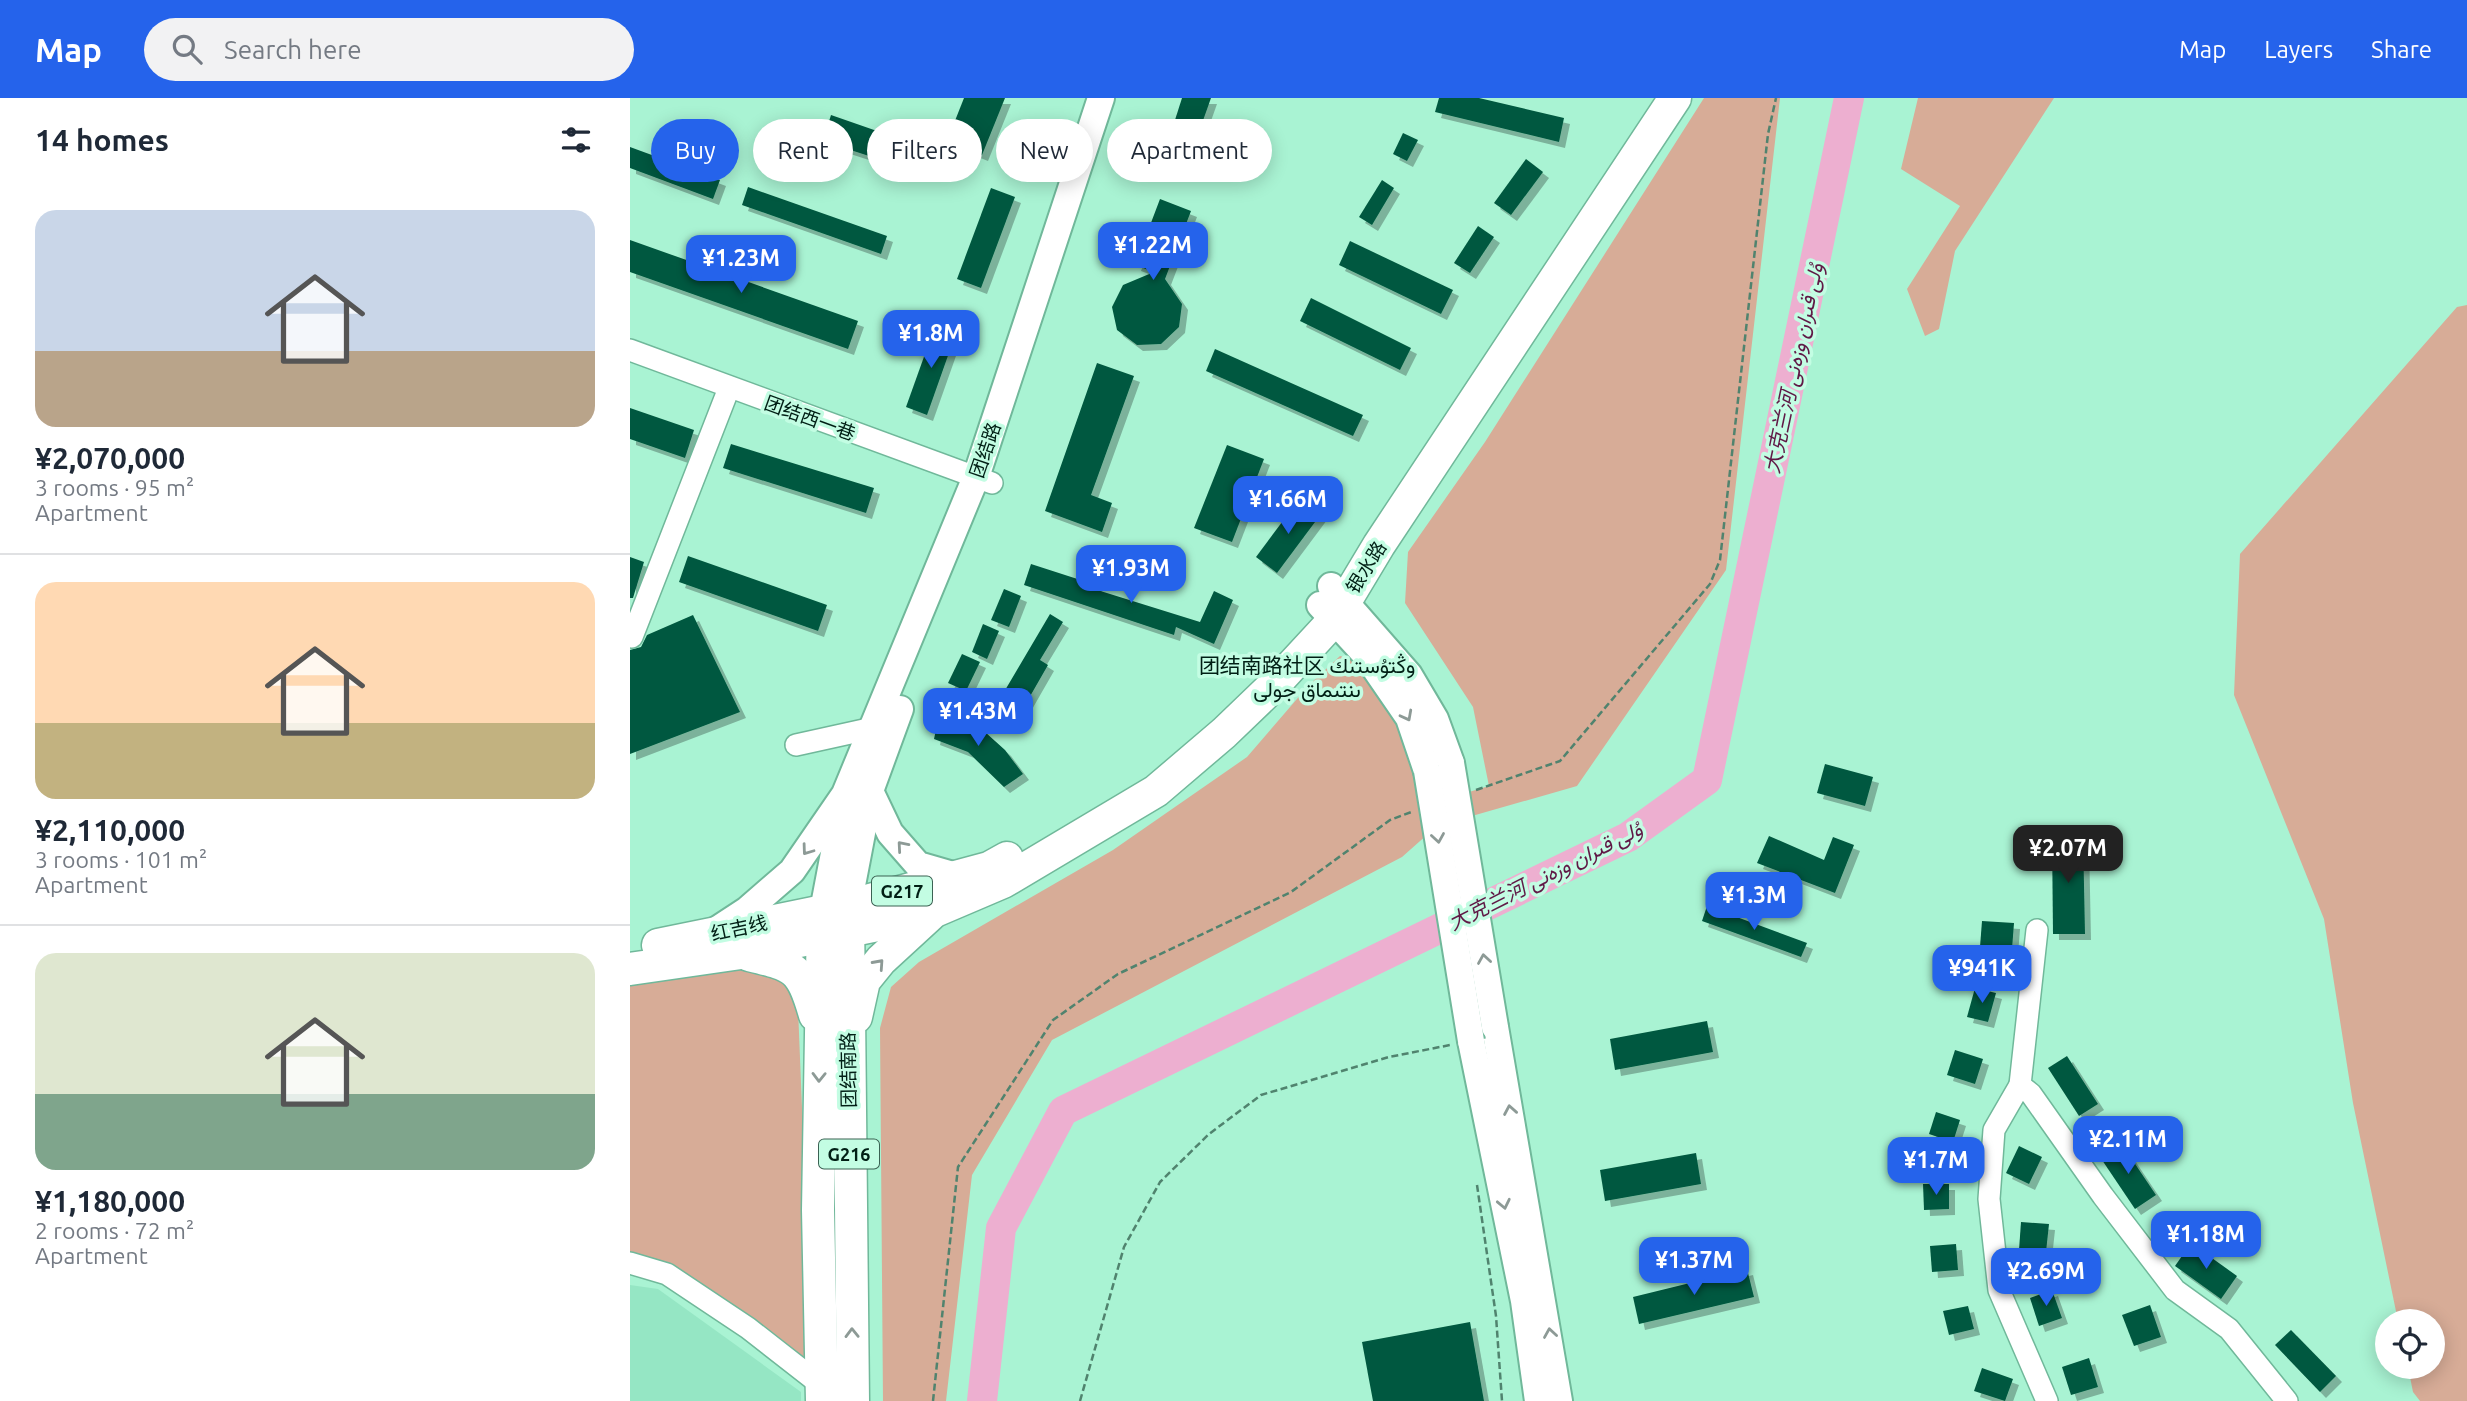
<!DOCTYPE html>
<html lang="en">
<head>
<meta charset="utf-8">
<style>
  :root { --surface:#fff; --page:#f2f2f3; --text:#1f2937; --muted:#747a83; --line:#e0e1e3; --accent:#2563eb }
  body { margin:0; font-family:Ubuntu,Vazirmatn,"Noto Sans SC",sans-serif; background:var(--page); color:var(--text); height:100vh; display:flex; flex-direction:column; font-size:26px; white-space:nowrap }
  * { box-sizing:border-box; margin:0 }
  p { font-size:23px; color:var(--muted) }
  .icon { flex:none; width:38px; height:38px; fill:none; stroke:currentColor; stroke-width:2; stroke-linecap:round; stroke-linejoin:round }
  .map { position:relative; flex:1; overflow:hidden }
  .drawer { display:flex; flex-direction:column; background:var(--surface); width:630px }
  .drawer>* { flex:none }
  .hud { position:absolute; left:21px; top:21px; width:665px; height:63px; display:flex; gap:14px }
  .tools { position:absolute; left:1745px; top:1211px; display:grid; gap:14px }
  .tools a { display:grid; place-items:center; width:70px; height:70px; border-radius:50%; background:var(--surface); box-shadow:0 4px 18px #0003; font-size:35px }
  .price { position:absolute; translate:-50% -60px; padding:0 16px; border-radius:14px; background:var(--accent); color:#fff; font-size:23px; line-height:46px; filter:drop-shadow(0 2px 4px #0008) }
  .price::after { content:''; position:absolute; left:50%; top:42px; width:21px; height:16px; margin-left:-10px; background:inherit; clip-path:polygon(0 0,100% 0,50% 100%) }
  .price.active { background:#222; color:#fff }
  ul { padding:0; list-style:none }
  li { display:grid; align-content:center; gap:14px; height:371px; padding:0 35px }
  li+li { border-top:2px solid var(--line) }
  li span { display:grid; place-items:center; height:217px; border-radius:21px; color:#555 }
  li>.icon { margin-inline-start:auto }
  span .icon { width:126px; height:126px; fill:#fffc; stroke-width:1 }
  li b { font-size:30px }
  h2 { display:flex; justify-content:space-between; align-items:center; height:84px; padding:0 35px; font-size:30px }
  .tag { padding:0 24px; border-radius:32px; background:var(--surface); box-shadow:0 4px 18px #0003; font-size:24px; line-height:63px }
  .tag.active { background:var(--accent); color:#fff }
  header { display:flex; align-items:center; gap:42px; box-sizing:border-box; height:98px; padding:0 35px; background:var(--accent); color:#fff }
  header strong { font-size:33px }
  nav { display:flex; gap:38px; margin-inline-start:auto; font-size:24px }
  .search { width:490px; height:63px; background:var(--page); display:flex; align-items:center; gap:18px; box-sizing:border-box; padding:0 24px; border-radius:38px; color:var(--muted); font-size:26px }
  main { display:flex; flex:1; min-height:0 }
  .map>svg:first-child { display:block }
</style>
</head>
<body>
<header>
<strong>Map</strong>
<div class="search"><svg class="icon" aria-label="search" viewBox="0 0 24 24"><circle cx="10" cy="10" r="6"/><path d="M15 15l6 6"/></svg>Search here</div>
<nav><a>Map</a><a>Layers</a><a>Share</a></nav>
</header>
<main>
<section class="drawer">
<h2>14 homes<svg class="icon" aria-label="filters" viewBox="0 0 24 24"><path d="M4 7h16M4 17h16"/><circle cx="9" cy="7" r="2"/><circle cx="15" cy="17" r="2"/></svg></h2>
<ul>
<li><span style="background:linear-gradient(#c9d6e8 65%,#b9a48a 0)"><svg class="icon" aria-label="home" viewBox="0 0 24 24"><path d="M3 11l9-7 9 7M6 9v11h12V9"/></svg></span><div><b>¥2,070,000</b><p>3 rooms · 95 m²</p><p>Apartment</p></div></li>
<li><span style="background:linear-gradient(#ffd9b3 65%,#c2b280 0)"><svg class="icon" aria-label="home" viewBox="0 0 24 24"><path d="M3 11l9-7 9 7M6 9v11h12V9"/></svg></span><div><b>¥2,110,000</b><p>3 rooms · 101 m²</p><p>Apartment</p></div></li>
<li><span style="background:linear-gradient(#dfe7d0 65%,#7fa58c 0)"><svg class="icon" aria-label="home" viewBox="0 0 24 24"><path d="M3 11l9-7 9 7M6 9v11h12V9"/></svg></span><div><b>¥1,180,000</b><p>2 rooms · 72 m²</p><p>Apartment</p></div></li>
</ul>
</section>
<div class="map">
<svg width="1837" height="1303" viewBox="0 0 1837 1303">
  <defs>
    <filter id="shadow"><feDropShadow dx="6" dy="6" stdDeviation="0" flood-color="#0004"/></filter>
  </defs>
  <rect width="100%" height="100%" fill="#a9f3d3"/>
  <path fill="#95e6c4" d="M 0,1187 L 28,1191 L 171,1294 L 171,1303 L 0,1303 Z"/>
  <g fill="#d7ac97">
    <path d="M 1074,0 L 1150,0 L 1096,472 L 947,688 L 807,728 L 772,759 L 422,942 L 342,1077 L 316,1303 L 253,1303 L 250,930 L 261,889 L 289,864 L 483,752 L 617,659 L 679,587 L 710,558 L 725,561 L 772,628 L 796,707 L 859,688 L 843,609 L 775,505 L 778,454 L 855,344 Z"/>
    <path d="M 1288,0 L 1424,0 L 1325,153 L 1309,231 L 1295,238 L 1277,191 L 1330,108 L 1271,71 Z"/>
    <path d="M 1837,207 L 1837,1303 L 1790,1303 L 1783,1294 L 1778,1269 L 1802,1269 L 1802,1223 L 1768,1223 L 1723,1005 L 1694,821 L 1604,597 L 1610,456 L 1827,209 Z"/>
    <path d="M 101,871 L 140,871 L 167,885 L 182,1260 L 169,1266 L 0,1159 L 0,883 Z"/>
  </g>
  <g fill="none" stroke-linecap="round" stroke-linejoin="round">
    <path stroke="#edafd0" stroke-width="30" d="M 352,1303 L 371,1130 L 433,1013 L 998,739 L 1077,682 L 1219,0"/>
  </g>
  <g fill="#03583f" filter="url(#shadow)">
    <path d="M 334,0 L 375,0 L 352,57 L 317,43 Z"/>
    <path d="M 552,0 L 581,0 L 570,31 L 545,22 Z"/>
    <path d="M 809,0 L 849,0 L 934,20 L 929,44 L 805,14 Z"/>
    <path d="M 201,17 L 293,49 L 285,73 L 193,43 Z"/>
    <path d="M 773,35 L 788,42 L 777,63 L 763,56 Z"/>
    <path d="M 0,49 L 90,82 L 83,101 L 0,70 Z"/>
    <path d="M 896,61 L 913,74 L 881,117 L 864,105 Z"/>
    <path d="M 752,82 L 764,90 L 742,127 L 729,119 Z"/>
    <path d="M 118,89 L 257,138 L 251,156 L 112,107 Z"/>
    <path d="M 361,90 L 385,99 L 351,190 L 327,181 Z"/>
    <path d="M 530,101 L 561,113 L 535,181 L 552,206 L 549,229 L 531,246 L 507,247 L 487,232 L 482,209 L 493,187 L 524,174 L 505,167 Z"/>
    <path d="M 848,128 L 864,139 L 840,175 L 824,165 Z"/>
    <path d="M 0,142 L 228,223 L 218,251 L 0,174 Z"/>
    <path d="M 720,143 L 823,192 L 811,216 L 709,167 Z"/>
    <path d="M 681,200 L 781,250 L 770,272 L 670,223 Z"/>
    <path d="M 305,228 L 326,235 L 297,317 L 276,309 Z"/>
    <path d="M 585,251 L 733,317 L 723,338 L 576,273 Z"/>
    <path d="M 467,265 L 504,278 L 461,397 L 482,405 L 472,434 L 415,413 Z"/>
    <path d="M 0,310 L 64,332 L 55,360 L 0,341 Z"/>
    <path d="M 101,346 L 244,390 L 236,415 L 93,370 Z"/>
    <path d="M 597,347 L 634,361 L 602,444 L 564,430 Z"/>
    <path d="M 670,400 L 691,416 L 647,475 L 626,459 Z"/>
    <path d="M 58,458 L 197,507 L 188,533 L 49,484 Z"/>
    <path d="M 0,459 L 14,464 L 3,500 L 0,500 Z"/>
    <path d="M 401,466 L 466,487 L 464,491 L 570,524 L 584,493 L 603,502 L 584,546 L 546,529 L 544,537 L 394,487 Z"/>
    <path d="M 374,491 L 391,498 L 379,529 L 361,522 Z"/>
    <path d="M 420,516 L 433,524 L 410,562 L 418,567 L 383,628 L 361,616 Z"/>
    <path d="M 63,517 L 110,614 L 0,656 L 0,552 L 11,549 L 17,537 Z"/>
    <path d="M 353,526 L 369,533 L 357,561 L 342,554 Z"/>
    <path d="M 332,556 L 350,564 L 336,593 L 318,585 Z"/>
    <path d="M 309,618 L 333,623 L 355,634 L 375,652 L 393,676 L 374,689 L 338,654 L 304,641 Z"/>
    <path d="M 1195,666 L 1243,679 L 1235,708 L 1187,695 Z"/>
    <path d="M 1139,738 L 1194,762 L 1203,739 L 1224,747 L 1205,795 L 1127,765 Z"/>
    <path d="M 1422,738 L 1453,738 L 1455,836 L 1423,836 Z"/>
    <path d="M 1077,808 L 1177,845 L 1171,859 L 1072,823 Z"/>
    <path d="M 1352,823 L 1384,825 L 1382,851 L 1350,849 Z"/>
    <path d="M 1345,890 L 1366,895 L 1358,924 L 1337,919 Z"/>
    <path d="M 1077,923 L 1083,954 L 985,972 L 980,941 Z"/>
    <path d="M 1325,952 L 1353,961 L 1345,986 L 1317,977 Z"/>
    <path d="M 1437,958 L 1468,1006 L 1449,1018 L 1418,970 Z"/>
    <path d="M 1306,1014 L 1330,1022 L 1323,1044 L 1299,1036 Z"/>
    <path d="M 1491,1045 L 1526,1097 L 1505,1111 L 1470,1059 Z"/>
    <path d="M 1389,1048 L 1412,1059 L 1399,1086 L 1376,1075 Z"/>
    <path d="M 1066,1055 L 1071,1086 L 975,1103 L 970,1072 Z"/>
    <path d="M 1293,1086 L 1319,1086 L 1319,1111 L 1294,1112 Z"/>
    <path d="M 1391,1124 L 1419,1126 L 1416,1154 L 1389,1152 Z"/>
    <path d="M 1561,1145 L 1607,1178 L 1591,1201 L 1545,1168 Z"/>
    <path d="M 1326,1146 L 1328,1172 L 1302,1174 L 1300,1148 Z"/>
    <path d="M 1117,1171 L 1124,1199 L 1009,1226 L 1003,1199 Z"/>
    <path d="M 1422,1192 L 1432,1220 L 1409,1228 L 1400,1200 Z"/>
    <path d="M 1520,1207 L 1531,1239 L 1504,1248 L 1492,1217 Z"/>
    <path d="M 1338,1208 L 1344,1231 L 1319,1237 L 1313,1213 Z"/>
    <path d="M 840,1224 L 854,1303 L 743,1303 L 732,1244 Z"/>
    <path d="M 1661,1232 L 1706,1278 L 1690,1294 L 1645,1247 Z"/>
    <path d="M 1459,1260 L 1468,1289 L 1441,1297 L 1432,1269 Z"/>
    <path d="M 1352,1270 L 1383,1281 L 1375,1303 L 1344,1293 Z"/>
  </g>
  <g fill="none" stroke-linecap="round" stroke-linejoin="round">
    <defs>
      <g id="minor">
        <path d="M 0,252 L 362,385"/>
        <path d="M 2,539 L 99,290"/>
        <path d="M 166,647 L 243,630"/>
        <path d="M 1407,832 L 1390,987 L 1401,996 L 1473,1098 L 1545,1192 L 1599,1231 L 1657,1303"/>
        <path d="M 1390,987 L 1364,1032 L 1359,1101 L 1369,1192 L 1417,1303"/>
        <path d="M 0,1165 L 37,1176 L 118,1230 L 191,1287"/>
      </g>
      <g id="major">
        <path d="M 701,488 L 779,577 L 805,621 L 821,665"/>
        <path d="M 690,507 L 735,556 L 779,620 L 797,673"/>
        <path d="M 240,693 L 260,735 L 288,767 L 326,778"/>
        <path d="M 218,808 L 240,693 L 270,611"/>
        <path d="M 193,813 L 213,708"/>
        <path d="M 88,831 L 117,812 L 162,773 L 215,696 L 346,379 L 471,0"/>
        <path d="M 865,929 L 929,1303"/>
        <path d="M 841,943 L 894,1203 L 908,1303"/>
      </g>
      <g id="highway">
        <path d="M 218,815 L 223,1303"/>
        <path d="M 28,847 L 218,808 L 359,770 L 377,760"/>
        <path d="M 119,857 C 165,868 171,869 185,917"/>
        <path d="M 0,871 L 111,855 L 262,824 L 305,813 L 373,784 L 526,693 L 594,635 L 645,586 L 704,522 L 749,447 L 1045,0"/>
        <path d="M 226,919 L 234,883 L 251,862 L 300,817"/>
        <path d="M 192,1303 L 188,1112 L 193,818"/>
      </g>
    </defs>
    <use href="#minor" stroke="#70b89a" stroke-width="24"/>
    <use href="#major" stroke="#70b89a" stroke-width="30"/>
    <use href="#highway" stroke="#70b89a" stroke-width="35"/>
    <g stroke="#50836e" stroke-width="2.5" stroke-dasharray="7 3.5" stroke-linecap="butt">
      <path d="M 846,692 L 930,663 L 1080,486 L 1090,462 L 1138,36 L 1146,0"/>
      <path d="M 847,1087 L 866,1218 L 872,1303"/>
      <path d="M 303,1303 L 328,1069 L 423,922 L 488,876 L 661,794 L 760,722 L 784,713"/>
      <path d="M 450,1303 L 494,1149 L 530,1084 L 579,1036 L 631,997 L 759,959 L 820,947"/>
    </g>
    <use href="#minor" stroke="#fff" stroke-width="21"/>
    <use href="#major" stroke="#fff" stroke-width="26"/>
    <use href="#highway" stroke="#fff" stroke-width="32"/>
    <defs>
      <g id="major-bridge">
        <path d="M 821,665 L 865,929"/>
        <path d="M 797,673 L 841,943"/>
      </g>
    </defs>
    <use href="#major-bridge" stroke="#70b89a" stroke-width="30" stroke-linecap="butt"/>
    <use href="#major-bridge" stroke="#fff" stroke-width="26"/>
  </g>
  <defs><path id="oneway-chevron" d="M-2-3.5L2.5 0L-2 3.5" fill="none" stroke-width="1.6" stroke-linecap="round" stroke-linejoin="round" transform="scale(1.75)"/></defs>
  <g stroke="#8d9a96">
    <use href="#oneway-chevron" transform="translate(777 618) rotate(62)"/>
    <use href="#oneway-chevron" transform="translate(808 740) rotate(81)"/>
    <use href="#oneway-chevron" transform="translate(272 748) rotate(-131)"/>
    <use href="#oneway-chevron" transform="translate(177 752) rotate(126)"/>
    <use href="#oneway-chevron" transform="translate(854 861) rotate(-99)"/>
    <use href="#oneway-chevron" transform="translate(249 866) rotate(-48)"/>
    <use href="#oneway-chevron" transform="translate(189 979) rotate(91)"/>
    <use href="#oneway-chevron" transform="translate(880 1012) rotate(-100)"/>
    <use href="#oneway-chevron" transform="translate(874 1106) rotate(78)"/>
    <use href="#oneway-chevron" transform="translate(222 1235) rotate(-91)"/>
    <use href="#oneway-chevron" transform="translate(920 1235) rotate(-99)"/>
  </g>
  <g text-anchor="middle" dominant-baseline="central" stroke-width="7" stroke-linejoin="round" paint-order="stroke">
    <g fill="#c3fde3" stroke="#3b6253" stroke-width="2">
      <rect x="242" y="778.5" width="60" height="29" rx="5"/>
      <rect x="189" y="1041.5" width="60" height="29" rx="5"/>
    </g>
    <g font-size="18" font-weight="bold" fill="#011f15">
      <text x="272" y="793">G217</text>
      <text x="219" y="1056">G216</text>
    </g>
    <g font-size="19" fill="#011f15" stroke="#c3fde3">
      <text transform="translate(180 320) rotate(20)">团结西一巷</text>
      <text transform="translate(355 352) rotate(-71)">团结路</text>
      <text transform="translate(736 469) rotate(-58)">银水路</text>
      <text transform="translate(109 830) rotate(-12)">红吉线</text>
      <text transform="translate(218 972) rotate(-91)">团结南路</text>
    </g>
    <g font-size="21" font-style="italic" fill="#601946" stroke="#c3fde3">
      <text transform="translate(1163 270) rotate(-78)">大克兰河 ۇلى قىران وزەنى</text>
      <text transform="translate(915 777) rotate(-27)">大克兰河 ۇلى قىران وزەنى</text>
    </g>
    <g font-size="21" fill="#011f15" stroke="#c3fde3">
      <text x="677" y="567">团结南路社区 وڭتۇستىك<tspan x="677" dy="24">ىنتىماق جولى</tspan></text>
    </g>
  </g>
</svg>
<div class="tools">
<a><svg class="icon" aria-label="locate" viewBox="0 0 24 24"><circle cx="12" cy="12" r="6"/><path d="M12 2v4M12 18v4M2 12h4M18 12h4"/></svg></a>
</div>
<b class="price" style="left:523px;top:184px">¥1.22M</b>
<b class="price" style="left:111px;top:197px">¥1.23M</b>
<b class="price" style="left:301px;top:272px">¥1.8M</b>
<b class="price" style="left:658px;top:438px">¥1.66M</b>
<b class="price" style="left:501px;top:507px">¥1.93M</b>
<b class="price" style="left:348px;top:650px">¥1.43M</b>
<b class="price active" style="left:1438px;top:787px">¥2.07M</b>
<b class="price" style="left:1124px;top:834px">¥1.3M</b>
<b class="price" style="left:1352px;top:907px">¥941K</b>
<b class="price" style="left:1498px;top:1078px">¥2.11M</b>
<b class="price" style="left:1306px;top:1099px">¥1.7M</b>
<b class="price" style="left:1576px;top:1173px">¥1.18M</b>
<b class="price" style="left:1064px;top:1199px">¥1.37M</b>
<b class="price" style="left:1416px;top:1210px">¥2.69M</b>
<div class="hud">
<a class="tag active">Buy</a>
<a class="tag">Rent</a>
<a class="tag">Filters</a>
<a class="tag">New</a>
<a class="tag">Apartment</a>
</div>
</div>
</main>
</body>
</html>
